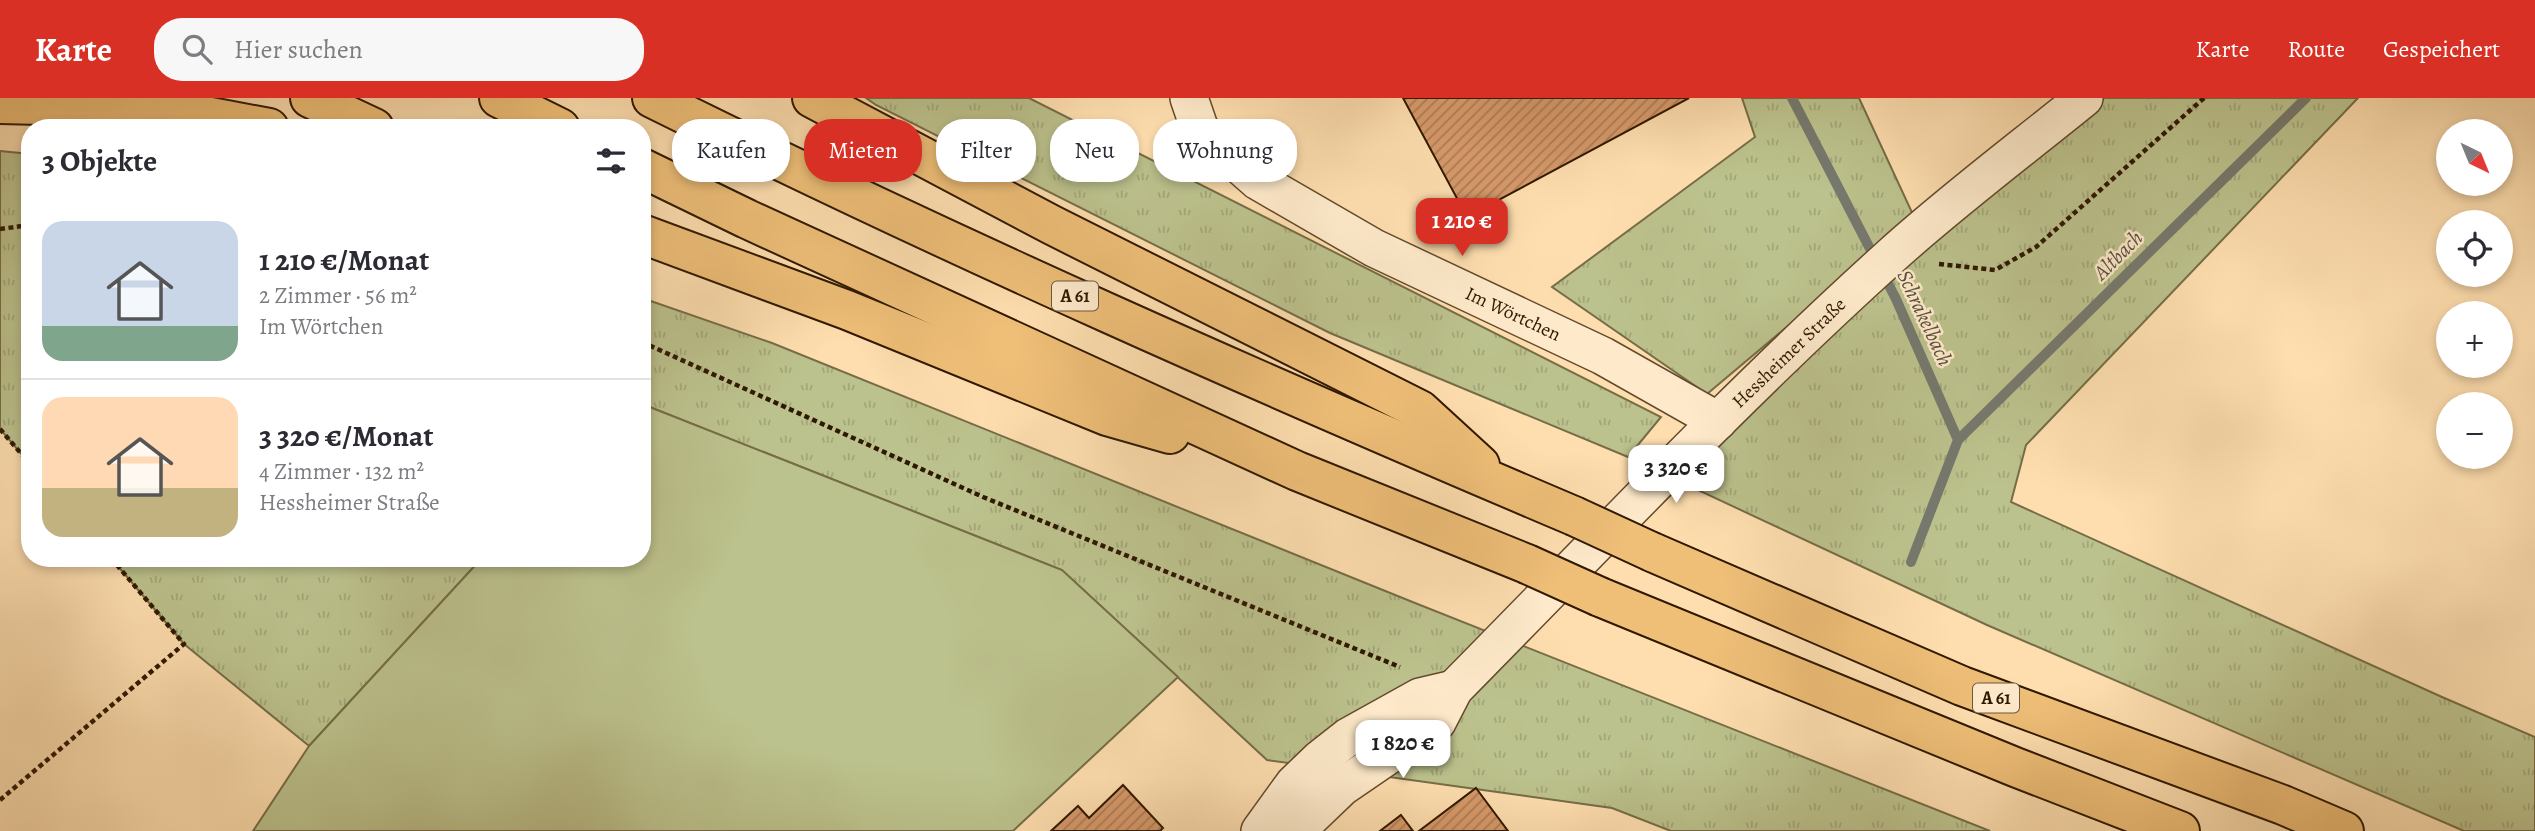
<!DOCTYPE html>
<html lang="de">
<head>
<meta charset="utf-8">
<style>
  :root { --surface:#fff; --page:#f7f7f7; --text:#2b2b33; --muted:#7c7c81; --line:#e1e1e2; --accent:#d93025 }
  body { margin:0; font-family:Alegreya,serif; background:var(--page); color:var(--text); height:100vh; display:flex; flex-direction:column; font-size:26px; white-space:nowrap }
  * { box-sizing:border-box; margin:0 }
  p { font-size:23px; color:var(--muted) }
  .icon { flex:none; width:38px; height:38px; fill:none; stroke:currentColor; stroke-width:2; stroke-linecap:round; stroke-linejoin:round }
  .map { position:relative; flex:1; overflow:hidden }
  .sheet { position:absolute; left:21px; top:21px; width:630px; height:448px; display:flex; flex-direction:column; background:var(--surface); border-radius:28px; box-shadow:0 4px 10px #0003 }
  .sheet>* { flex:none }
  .guide { position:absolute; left:672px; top:21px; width:665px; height:63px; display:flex; gap:14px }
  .needle { width:46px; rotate:137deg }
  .tools { position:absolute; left:2436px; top:21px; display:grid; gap:14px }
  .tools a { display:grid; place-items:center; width:77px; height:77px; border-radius:50%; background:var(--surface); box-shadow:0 4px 10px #0003; font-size:35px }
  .price { position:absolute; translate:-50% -60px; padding:0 16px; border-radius:14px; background:#fff; color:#222; font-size:23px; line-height:46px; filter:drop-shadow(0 2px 4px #0008) }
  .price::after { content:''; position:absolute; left:50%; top:42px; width:21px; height:16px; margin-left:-10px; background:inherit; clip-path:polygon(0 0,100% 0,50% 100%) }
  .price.current { background:var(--accent); color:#fff }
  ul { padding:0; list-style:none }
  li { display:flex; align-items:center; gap:21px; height:175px; padding:0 21px }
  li+li { border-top:2px solid var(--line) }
  li span { display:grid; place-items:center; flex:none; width:196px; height:140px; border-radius:21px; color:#555 }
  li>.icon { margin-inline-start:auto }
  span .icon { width:84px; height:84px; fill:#fffc; stroke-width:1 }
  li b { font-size:30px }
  h2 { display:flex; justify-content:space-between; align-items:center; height:84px; padding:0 21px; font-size:30px }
  .chip { padding:0 24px; border-radius:28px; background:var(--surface); box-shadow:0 4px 10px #0003; font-size:24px; line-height:63px }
  .chip.current { background:var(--accent); color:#fff }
  header { display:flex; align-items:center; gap:42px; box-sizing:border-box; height:98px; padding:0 35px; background:var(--accent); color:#fff }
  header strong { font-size:33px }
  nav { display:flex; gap:38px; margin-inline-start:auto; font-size:24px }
  .search { width:490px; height:63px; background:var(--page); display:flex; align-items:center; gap:18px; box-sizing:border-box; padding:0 24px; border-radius:28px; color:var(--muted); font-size:26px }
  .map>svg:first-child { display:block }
</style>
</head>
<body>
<header>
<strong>Karte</strong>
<div class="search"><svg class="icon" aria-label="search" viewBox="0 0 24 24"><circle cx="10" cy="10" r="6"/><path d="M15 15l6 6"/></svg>Hier suchen</div>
<nav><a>Karte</a><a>Route</a><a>Gespeichert</a></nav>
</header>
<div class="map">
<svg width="2535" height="733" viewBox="0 0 2535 733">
  <defs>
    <pattern id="grass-tufts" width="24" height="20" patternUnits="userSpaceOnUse" patternTransform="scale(1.75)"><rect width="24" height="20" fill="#bcc28d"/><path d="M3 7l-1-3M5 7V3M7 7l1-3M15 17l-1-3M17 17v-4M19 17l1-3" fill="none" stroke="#a2a678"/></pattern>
    <pattern id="building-hatch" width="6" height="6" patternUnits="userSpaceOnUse" patternTransform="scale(1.75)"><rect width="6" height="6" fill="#d6996a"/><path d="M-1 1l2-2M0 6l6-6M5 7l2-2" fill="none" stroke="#ae7c55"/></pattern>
  </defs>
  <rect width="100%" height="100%" fill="#fedeaf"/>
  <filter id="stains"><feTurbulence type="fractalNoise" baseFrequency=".00286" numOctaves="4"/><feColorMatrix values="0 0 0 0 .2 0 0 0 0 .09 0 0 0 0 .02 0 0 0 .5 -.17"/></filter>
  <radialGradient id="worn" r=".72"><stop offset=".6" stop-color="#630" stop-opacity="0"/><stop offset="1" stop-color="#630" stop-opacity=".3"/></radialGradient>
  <g fill="url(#grass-tufts)" stroke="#766d47" stroke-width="2">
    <path d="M 866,0 L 1029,0 L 1661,319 L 1628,359 L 1330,235 L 876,7 Z"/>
    <path d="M 1742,0 L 1859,0 L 1915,121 L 1707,296 L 1552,189 L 1755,39 Z"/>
    <path d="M 2104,0 L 2358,0 L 2026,347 L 2011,404 L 2442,599 L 2535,639 L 2535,733 L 2464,733 L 1987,527 L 1668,378 L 1764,277 Z"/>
    <path d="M 0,53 L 30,56 L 30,366 L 0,331 Z"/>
    <path d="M 642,200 L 772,245 L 1415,505 L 1990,733 L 1671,733 L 1612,710 L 1267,662 L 1062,472 L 642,306 Z"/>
    <path d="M 111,460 L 482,460 L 309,648 L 184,546 Z"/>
  </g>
  <path fill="#bcc28d" stroke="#766d47" stroke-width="2" d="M 642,306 L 1062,472 L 1178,579 L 1013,733 L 253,733 L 309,648 L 482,460 L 642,460 Z"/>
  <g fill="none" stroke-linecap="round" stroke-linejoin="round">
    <g stroke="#76796e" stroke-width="10">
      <path d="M 1792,0 L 1896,201 L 1958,342 L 1911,464"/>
      <path d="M 1958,342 L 2306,0"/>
    </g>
  </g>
  <g fill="url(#building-hatch)" stroke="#2f1801" stroke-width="2">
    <path d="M 1403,0 L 1689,0 L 1467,119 Z"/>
    <path d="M 1123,687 L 1163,730 L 1160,733 L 1051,733 L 1078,708 L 1089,720 Z"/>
    <path d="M 1476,690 L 1508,733 L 1419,733 Z"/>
    <path d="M 1401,717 L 1413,733 L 1380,733 Z"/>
  </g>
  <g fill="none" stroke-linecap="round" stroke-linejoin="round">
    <defs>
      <g id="minor">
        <path d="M 1189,0 L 1200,32 L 1258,83 L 1374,150 L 1603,258 L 1718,323"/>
        <path d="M 1260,733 L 1294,686 L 1320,661 L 1348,639 L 1420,599 L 1454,591"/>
        <path d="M 1296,733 L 1342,689 L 1437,624 L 1454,591 C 1598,445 1739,295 1891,158 C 1953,102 2020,52 2084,0"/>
      </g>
      <g id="highway">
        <path d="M 310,0 L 374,30"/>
        <path d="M 499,0 L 560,30"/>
        <path d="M 652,0 C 954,150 1263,286 1574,418"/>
        <path d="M 812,0 L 1052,127 L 1420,312 L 1480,367"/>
        <path d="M 0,6 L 163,10 L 269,30"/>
        <path d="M 642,70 L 747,121 L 1297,373 L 1527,466"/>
        <path d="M 642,136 L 847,212 L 1107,318 L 1170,336"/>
        <path d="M 1652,454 L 1962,588 L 2283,707 L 2344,733"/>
        <path d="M 1600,499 L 2015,669 L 2180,733"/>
      </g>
    </defs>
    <use href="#minor" stroke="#634a2c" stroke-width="40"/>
    <use href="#highway" stroke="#2f1801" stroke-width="42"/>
    <g stroke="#2f1801" stroke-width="4.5" stroke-dasharray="5 3.5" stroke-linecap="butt">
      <path d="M 0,131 L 30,127"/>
      <path d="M 1939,166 L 1995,172 L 2036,149 L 2204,0"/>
      <path d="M 642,244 L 983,399 L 1400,569"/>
      <path d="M 0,331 L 30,366"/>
      <path d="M 0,702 L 184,546 L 111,460"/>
    </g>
    <use href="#minor" stroke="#feeacb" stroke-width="37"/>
    <use href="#highway" stroke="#efbf78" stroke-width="38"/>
    <defs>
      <g id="highway-bridge">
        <path d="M 1574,418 L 1652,454"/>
        <path d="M 1527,466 L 1600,499"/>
      </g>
    </defs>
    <use href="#highway-bridge" stroke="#2f1801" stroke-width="42" stroke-linecap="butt"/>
    <use href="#highway-bridge" stroke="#efbf78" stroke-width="38"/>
  </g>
  <g text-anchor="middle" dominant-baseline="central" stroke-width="5" stroke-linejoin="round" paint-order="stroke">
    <g fill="#feeacb" stroke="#6d573e" stroke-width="2">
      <rect x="1052" y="183.5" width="46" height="29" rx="5"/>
      <rect x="1973" y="585.5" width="46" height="29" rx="5"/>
    </g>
    <g font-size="18" font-weight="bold" fill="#2f1801">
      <text x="1075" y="198">A 61</text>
      <text x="1996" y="600">A 61</text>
    </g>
    <g font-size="19" fill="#2f1801" stroke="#feeacb">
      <text transform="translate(1513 216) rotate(25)">Im Wörtchen</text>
      <text transform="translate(1789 255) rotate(-44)">Hessheimer Straße</text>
    </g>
    <g font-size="21" font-style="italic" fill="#585041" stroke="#feeacb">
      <text transform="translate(2118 157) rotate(-45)">Altbach</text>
      <text transform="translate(1925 220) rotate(65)">Schrakelbach</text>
    </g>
  </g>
  <rect width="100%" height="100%" filter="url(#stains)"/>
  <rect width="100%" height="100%" fill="url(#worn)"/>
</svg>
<div class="tools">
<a><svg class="needle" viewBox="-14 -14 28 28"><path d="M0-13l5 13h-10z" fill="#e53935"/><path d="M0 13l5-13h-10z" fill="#7c7c81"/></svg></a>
<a><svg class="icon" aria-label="locate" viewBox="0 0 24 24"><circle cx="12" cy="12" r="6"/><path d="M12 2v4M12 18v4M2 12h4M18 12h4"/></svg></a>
<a>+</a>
<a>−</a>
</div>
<b class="price current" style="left:1462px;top:160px">1 210 €</b>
<b class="price" style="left:1676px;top:407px">3 320 €</b>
<b class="price" style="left:1403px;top:682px">1 820 €</b>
<div class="guide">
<a class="chip">Kaufen</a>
<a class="chip current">Mieten</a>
<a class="chip">Filter</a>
<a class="chip">Neu</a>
<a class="chip">Wohnung</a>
</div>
<section class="sheet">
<h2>3 Objekte<svg class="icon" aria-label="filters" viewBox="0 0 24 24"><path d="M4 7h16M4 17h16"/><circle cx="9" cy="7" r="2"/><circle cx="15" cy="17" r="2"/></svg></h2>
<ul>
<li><span style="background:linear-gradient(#c9d6e8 75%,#7fa58c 0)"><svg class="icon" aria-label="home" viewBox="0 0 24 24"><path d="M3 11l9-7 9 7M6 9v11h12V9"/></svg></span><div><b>1 210 €/Monat</b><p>2 Zimmer · 56 m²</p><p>Im Wörtchen</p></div></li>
<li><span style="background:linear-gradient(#ffd9b3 65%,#c2b280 0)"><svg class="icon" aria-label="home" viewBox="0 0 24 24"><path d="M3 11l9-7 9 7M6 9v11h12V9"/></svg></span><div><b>3 320 €/Monat</b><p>4 Zimmer · 132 m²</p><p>Hessheimer Straße</p></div></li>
</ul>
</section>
</div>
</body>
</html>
